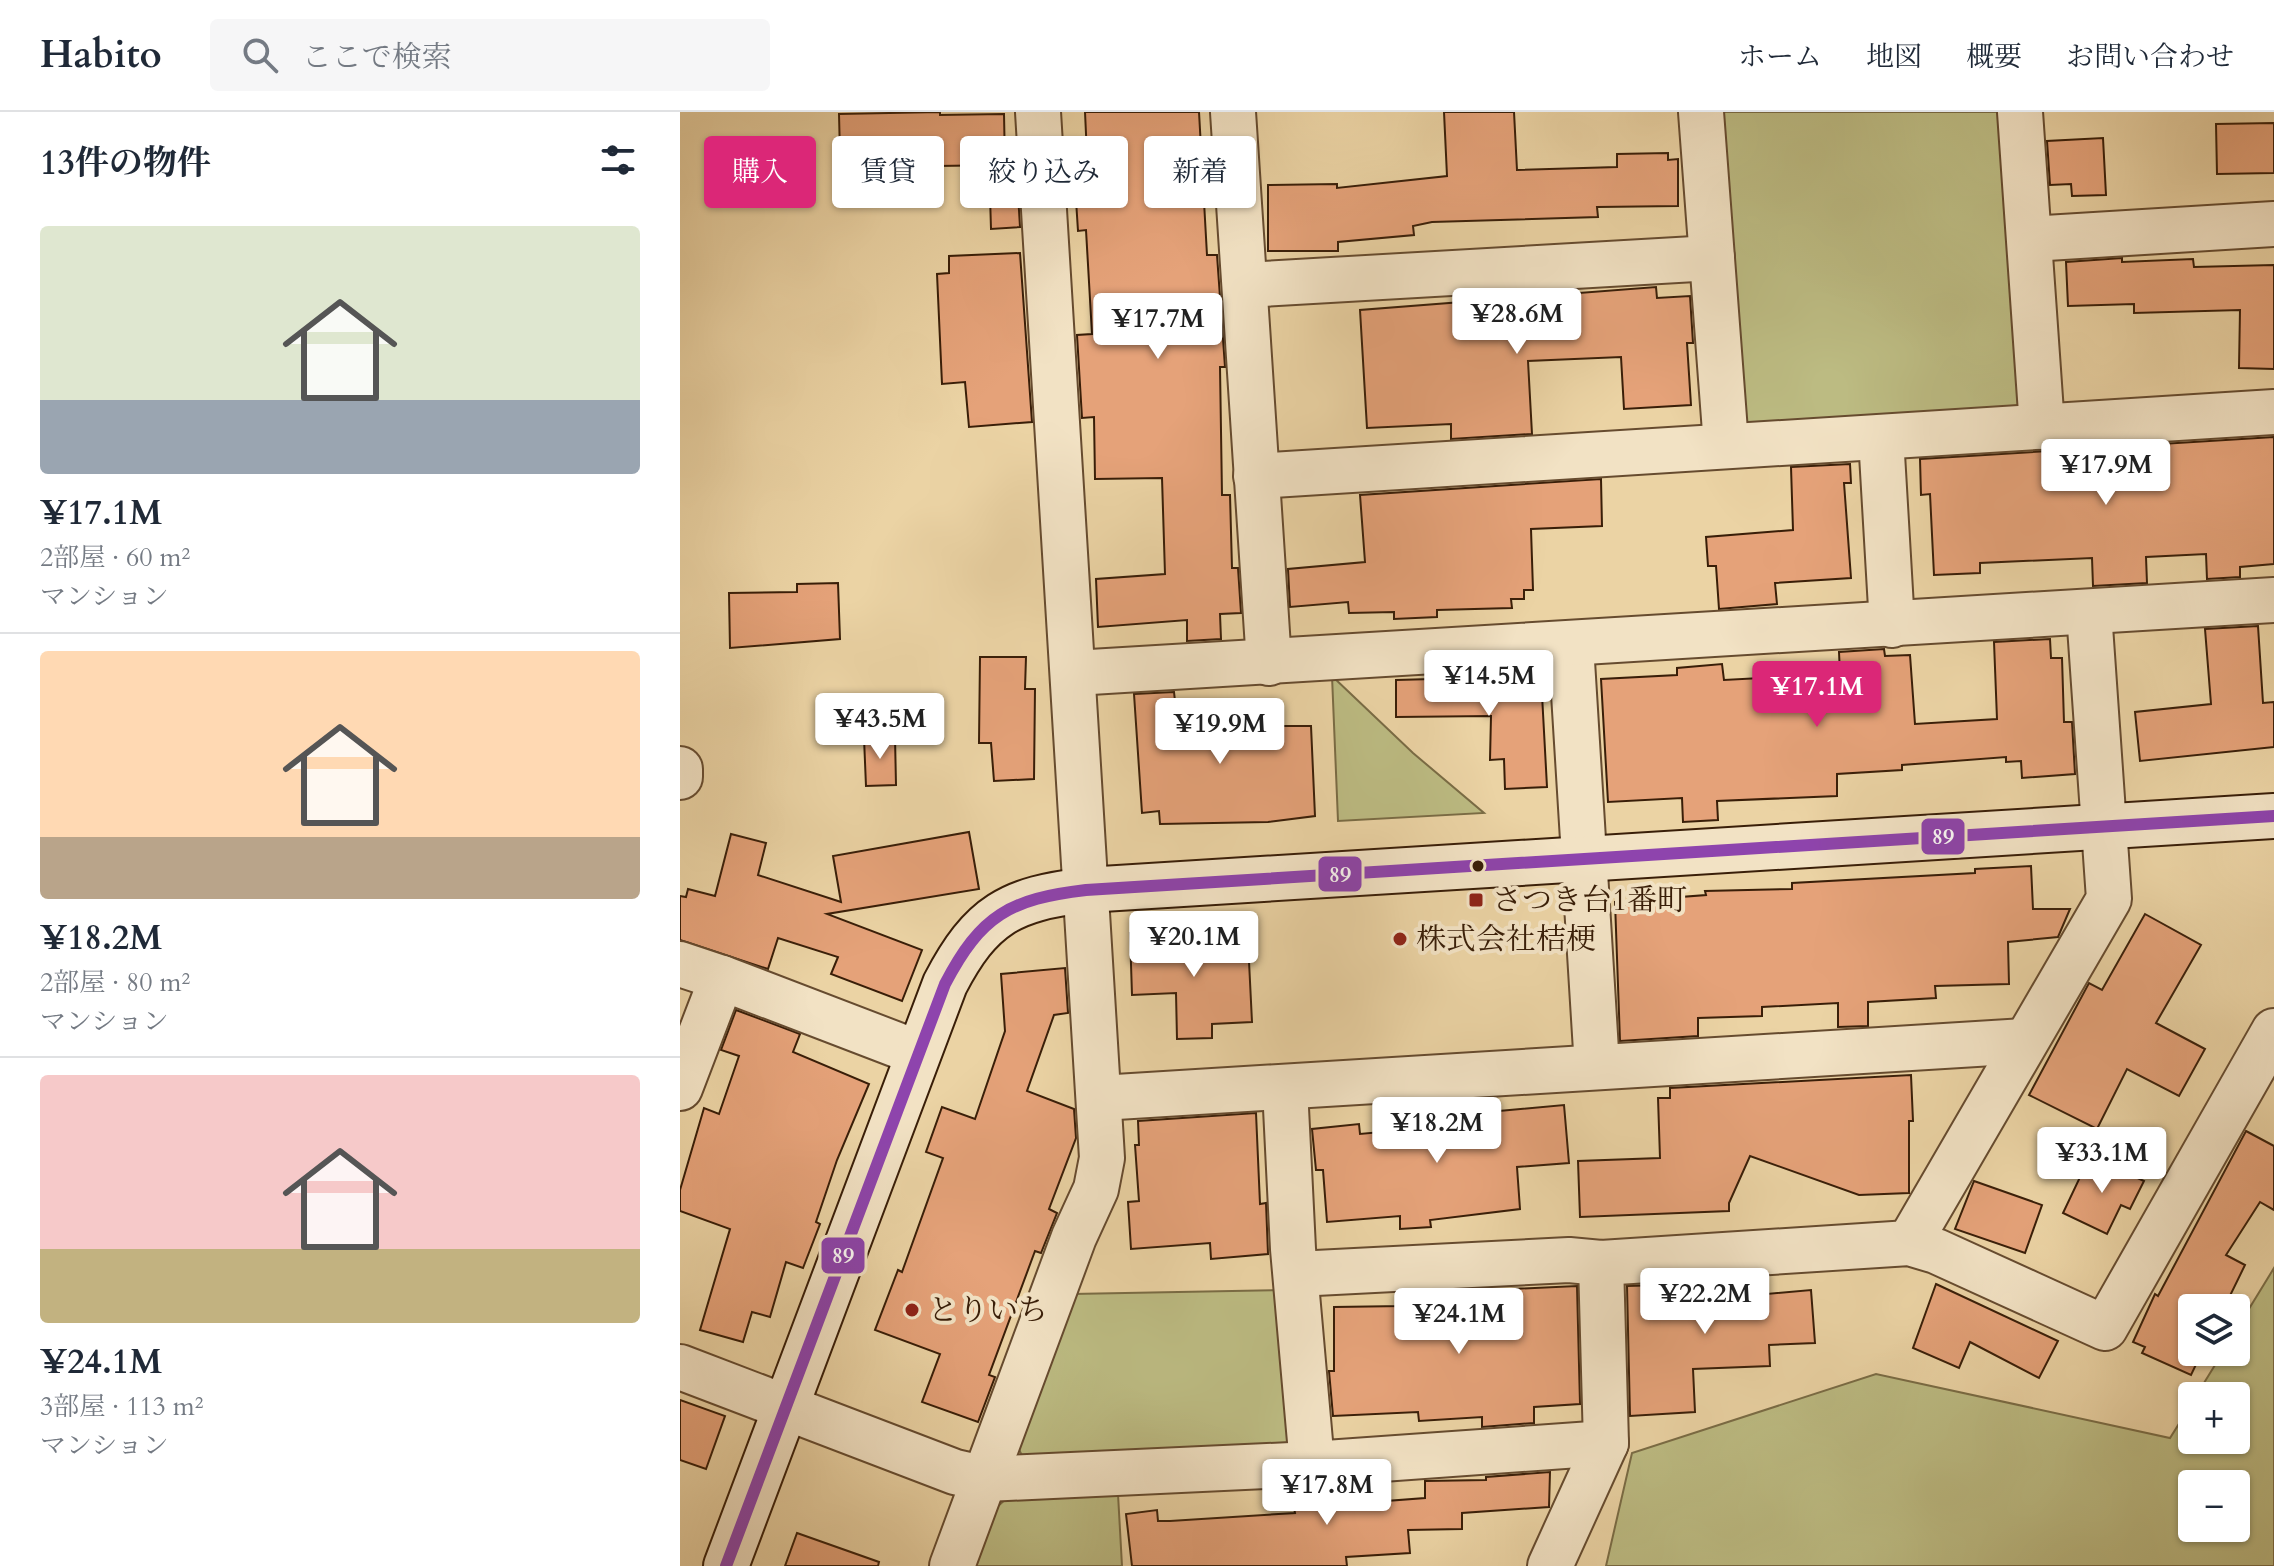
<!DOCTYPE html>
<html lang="ja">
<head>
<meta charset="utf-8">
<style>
  :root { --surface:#fff; --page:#f6f6f7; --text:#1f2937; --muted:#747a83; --line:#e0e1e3; --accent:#db2777 }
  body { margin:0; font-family:Cardo,"Noto Serif JP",serif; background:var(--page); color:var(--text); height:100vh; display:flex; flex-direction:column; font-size:30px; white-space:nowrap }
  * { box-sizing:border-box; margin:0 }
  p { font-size:26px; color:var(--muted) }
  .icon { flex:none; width:44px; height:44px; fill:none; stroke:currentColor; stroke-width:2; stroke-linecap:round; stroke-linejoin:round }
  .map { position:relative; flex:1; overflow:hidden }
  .side { display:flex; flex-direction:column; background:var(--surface); width:680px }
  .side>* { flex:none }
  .hud { position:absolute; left:24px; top:24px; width:760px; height:72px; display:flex; gap:16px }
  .controls { position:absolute; left:1498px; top:1182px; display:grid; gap:16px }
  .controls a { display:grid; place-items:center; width:72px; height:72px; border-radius:8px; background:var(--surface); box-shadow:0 2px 6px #0004; font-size:40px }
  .price { position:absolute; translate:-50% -68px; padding:0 18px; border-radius:8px; background:#fff; color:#222; font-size:26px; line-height:52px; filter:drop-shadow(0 2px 4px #0008) }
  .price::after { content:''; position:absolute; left:50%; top:48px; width:24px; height:18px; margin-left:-12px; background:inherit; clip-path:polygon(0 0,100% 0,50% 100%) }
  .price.active { background:var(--accent); color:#fff }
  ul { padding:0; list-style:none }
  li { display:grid; align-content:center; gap:16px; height:424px; padding:0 40px }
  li+li { border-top:2px solid var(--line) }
  li span { display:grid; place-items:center; height:248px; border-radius:8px; color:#555 }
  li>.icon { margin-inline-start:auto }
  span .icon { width:144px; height:144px; fill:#fffc; stroke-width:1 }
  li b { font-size:34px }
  h2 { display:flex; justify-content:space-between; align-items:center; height:96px; padding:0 40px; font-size:34px }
  .pill { padding:0 28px; border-radius:8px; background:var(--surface); box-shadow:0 2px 6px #0004; font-size:28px; line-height:72px }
  .pill.active { background:var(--accent); color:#fff }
  header { display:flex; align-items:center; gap:48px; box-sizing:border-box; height:112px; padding:0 40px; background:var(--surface); border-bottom:2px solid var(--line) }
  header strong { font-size:38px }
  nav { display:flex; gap:44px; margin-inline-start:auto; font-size:28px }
  .search { width:560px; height:72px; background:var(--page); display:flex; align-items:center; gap:20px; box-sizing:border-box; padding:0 28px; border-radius:8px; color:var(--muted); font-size:30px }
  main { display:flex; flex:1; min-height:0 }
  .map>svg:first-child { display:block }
</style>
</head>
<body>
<header>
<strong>Habito</strong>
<div class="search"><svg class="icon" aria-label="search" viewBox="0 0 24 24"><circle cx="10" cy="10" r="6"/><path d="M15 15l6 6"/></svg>ここで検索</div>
<nav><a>ホーム</a><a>地図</a><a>概要</a><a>お問い合わせ</a></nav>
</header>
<main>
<section class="side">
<h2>13件の物件<svg class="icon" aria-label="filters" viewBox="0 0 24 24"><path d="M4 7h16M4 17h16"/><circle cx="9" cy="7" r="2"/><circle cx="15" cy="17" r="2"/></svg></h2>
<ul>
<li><span style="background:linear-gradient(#dfe7d0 70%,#9aa5b1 0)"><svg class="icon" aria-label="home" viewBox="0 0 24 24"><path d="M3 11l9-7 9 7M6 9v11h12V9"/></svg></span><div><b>¥17.1M</b><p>2部屋 · 60 m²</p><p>マンション</p></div></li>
<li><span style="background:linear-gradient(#ffd9b3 75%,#b9a48a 0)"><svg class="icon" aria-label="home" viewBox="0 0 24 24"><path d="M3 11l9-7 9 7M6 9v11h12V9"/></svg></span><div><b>¥18.2M</b><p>2部屋 · 80 m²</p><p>マンション</p></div></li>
<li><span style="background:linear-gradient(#f6c9c9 70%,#c2b280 0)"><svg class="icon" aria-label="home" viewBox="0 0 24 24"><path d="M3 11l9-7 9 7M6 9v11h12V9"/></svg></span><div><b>¥24.1M</b><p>3部屋 · 113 m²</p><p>マンション</p></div></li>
</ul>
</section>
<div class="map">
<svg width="1594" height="1454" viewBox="0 0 1594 1454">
  <rect width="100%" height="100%" fill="#ebd3a4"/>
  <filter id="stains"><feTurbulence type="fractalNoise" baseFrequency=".0025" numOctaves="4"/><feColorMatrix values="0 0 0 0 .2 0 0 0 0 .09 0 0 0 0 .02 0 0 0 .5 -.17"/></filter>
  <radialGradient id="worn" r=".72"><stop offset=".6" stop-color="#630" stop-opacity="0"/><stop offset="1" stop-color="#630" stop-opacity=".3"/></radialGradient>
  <g fill="#bcbb82" stroke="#7a6c45" stroke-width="2" fill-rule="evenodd">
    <path d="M 1034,0 L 1329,0 L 1339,302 L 1067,323 Z"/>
    <path d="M 652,564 L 733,641 L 804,701 L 658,709 Z"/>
    <path d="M 1594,1156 L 1594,1454 L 926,1454 L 952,1341 L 1196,1262 L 1490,1326 L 1512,1291 L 1512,1328 L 1556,1328 L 1556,1284 L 1516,1284 L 1543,1240 L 1556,1240 L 1556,1218 ZM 1512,1372 L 1556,1372 L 1556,1416 L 1512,1416 Z"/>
    <path d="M 603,1178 L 616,1322 L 608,1333 L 345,1349 L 337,1334 L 392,1182 Z"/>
    <path d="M 438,1382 L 442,1454 L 293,1454 L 316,1396 L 328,1385 Z"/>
  </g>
  <g fill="#e5a279" stroke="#391e08" stroke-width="2">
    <path d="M 260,0 L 260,3 L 324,2 L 325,53 L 188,55 L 187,41 L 160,42 L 159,2 Z"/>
    <path d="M 405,0 L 519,0 L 527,143 L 537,143 L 545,255 L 540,255 L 542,383 L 550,383 L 552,456 L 558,456 L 561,501 L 540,502 L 541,527 L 507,529 L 507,508 L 418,515 L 416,467 L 485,462 L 482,366 L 415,367 L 414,305 L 402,306 L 397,223 L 412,222 L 406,118 L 398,119 L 396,88 L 409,87 Z"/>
    <path d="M 764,0 L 834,0 L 837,58 L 937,55 L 937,42 L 988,41 L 988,48 L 998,47 L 998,94 L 917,95 L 918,105 L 752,110 L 733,114 L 734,123 L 658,130 L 658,139 L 588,139 L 588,73 L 657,72 L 657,76 L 767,64 Z"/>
    <path d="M 1594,11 L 1594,61 L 1537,62 L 1536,12 Z"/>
    <path d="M 1423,26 L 1426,83 L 1392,84 L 1391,72 L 1370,73 L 1367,29 Z"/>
    <path d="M 338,82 L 340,115 L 311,117 L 310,84 Z"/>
    <path d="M 340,141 L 352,310 L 289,315 L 285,270 L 262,272 L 257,162 L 269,161 L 269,144 Z"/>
    <path d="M 1442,146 L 1442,150 L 1513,147 L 1514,155 L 1594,153 L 1594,257 L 1559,256 L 1560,198 L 1454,201 L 1454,192 L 1388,194 L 1386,150 Z"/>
    <path d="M 976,175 L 977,186 L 1010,184 L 1013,231 L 1007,231 L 1011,293 L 944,297 L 941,245 L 848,249 L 852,322 L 771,327 L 771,312 L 687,316 L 680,198 Z"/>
    <path d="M 1594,325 L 1594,452 L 1560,455 L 1560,465 L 1527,467 L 1526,442 L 1466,445 L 1467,471 L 1413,474 L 1412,446 L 1300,451 L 1300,461 L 1254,463 L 1250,382 L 1241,383 L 1240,347 Z"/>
    <path d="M 1170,352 L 1171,371 L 1164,371 L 1171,466 L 1095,471 L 1097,492 L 1039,497 L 1036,454 L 1028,454 L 1026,425 L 1113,418 L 1111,355 Z"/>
    <path d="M 921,367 L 922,414 L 851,417 L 853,478 L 844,478 L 844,487 L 831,487 L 832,496 L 757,498 L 757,505 L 714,507 L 714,500 L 669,501 L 668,490 L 610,495 L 608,457 L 685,450 L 680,383 Z"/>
    <path d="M 158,471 L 160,527 L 50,536 L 49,481 L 117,480 L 117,472 Z"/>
    <path d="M 1578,514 L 1583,591 L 1594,590 L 1594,635 L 1460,649 L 1455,600 L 1531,592 L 1525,517 Z"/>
    <path d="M 1370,527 L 1371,546 L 1382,546 L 1384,610 L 1392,610 L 1395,662 L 1342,666 L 1341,649 L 1326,650 L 1326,645 L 1222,653 L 1222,658 L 1157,662 L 1157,684 L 1037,689 L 1038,708 L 1003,710 L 1002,686 L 928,690 L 921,567 L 997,563 L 997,556 L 1042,552 L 1044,568 L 1160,562 L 1159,540 L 1204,537 L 1205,544 L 1230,543 L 1235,612 L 1317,607 L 1314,530 Z"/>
    <path d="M 300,545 L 346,545 L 345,577 L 355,577 L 354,667 L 314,669 L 311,631 L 299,631 Z"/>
    <path d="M 861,564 L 867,675 L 825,677 L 824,647 L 810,648 L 811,604 L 716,605 L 716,568 Z"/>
    <path d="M 494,580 L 496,598 L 545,598 L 545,614 L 631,614 L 635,704 L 588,710 L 480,712 L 479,699 L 462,701 L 454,582 Z"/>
    <path d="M 215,625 L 216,673 L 186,674 L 184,626 Z"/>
    <path d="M 289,720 L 299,777 L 147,802 L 242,838 L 222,889 L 151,862 L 158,845 L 98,826 L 88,857 L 0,828 L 0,784 L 6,785 L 8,777 L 35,784 L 51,722 L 86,731 L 78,763 L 161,790 L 153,744 Z"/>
    <path d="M 1351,754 L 1353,797 L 1390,797 L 1378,825 L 1328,830 L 1329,872 L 1255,874 L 1256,886 L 1188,890 L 1188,914 L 1158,915 L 1158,891 L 1082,895 L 1082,904 L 1018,906 L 1018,924 L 940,929 L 935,790 L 1026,783 L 1025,779 L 1112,777 L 1112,771 L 1295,761 L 1295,757 Z"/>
    <path d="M 1465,802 L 1521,833 L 1476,911 L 1525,937 L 1499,984 L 1447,957 L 1417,1017 L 1349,983 L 1409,871 L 1422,878 Z"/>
    <path d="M 486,820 L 486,825 L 529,823 L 529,831 L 568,829 L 572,910 L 532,912 L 532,926 L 497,927 L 496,881 L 452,883 L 450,821 Z"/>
    <path d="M 385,856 L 388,901 L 374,903 L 347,979 L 394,997 L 396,1026 L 369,1097 L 377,1101 L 361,1141 L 355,1139 L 309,1263 L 315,1265 L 298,1310 L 242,1290 L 260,1242 L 195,1218 L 218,1158 L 222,1160 L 263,1046 L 246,1040 L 262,995 L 295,1007 L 325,919 L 321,862 Z"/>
    <path d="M 56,898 L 120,922 L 113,940 L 189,972 L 157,1048 L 136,1110 L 140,1112 L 123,1156 L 106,1150 L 90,1205 L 72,1200 L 63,1230 L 20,1218 L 50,1117 L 0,1099 L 0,1078 L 24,996 L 39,1002 L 59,944 L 41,938 Z"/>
    <path d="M 1231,963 L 1233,1009 L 1229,1009 L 1229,1081 L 1179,1083 L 1070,1044 L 1049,1091 L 1049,1099 L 900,1105 L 898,1049 L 980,1046 L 978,986 L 990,986 L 990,976 Z"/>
    <path d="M 884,993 L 889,1051 L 837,1055 L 840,1097 L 750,1108 L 751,1115 L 720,1117 L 720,1104 L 647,1110 L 643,1058 L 636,1058 L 632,1017 L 679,1012 L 680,1022 L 744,1016 L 743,1006 Z"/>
    <path d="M 576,1001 L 580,1092 L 586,1091 L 588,1142 L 531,1147 L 530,1131 L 451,1137 L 448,1090 L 459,1089 L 455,1033 L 459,1033 L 458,1009 Z"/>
    <path d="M 1566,1019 L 1594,1034 L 1594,1098 L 1580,1090 L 1546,1143 L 1565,1153 L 1544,1196 L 1512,1196 L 1512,1240 L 1522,1240 L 1511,1263 L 1462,1241 L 1465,1235 L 1453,1230 L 1475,1182 L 1478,1184 Z"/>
    <path d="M 1410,1044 L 1464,1069 L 1450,1097 L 1441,1093 L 1427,1122 L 1383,1101 Z"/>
    <path d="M 1294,1069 L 1362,1093 L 1345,1141 L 1275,1117 Z"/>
    <path d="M 1087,1170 L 1087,1182 L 1131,1178 L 1135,1231 L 1089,1233 L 1090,1254 L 1013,1257 L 1015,1300 L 950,1304 L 947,1174 Z"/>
    <path d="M 1256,1172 L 1378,1229 L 1359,1266 L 1290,1230 L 1279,1256 L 1233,1236 Z"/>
    <path d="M 897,1174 L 900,1292 L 854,1295 L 854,1311 L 802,1315 L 802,1305 L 739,1309 L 738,1300 L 653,1304 L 649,1259 L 654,1259 L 654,1195 L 723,1194 L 723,1182 Z"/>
    <path d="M 0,1288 L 45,1304 L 26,1357 L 0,1348 Z"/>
    <path d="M 870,1360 L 869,1395 L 782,1401 L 782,1417 L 728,1418 L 730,1441 L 666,1445 L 667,1454 L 452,1454 L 446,1402 L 477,1398 L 478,1409 L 490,1409 L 615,1401 L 614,1396 L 745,1386 L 745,1369 L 806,1368 L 806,1365 Z"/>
    <path d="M 117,1421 L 199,1450 L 198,1454 L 105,1454 Z"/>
  </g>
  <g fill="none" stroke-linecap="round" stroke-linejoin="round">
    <defs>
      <g id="street">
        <path d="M 553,0 L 589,551"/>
        <path d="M 1021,0 L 1046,333"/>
        <path d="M 1340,0 L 1362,315"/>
        <path d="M 1350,127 L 1594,112"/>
        <path d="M 565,173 L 1032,146"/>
        <path d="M 1201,325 L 1212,513"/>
        <path d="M 576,364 L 1594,300"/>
        <path d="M 891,533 L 917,955"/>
        <path d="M 394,561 L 1594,488"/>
        <path d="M 0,657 L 0,665"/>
        <path d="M 0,852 L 42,866"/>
        <path d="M 0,976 L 42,866 L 238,941"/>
        <path d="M 605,976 L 613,1137 L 632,1352 L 926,1331"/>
        <path d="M 420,986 L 1345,929"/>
        <path d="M 1229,1131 L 1429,787 L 1409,500"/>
        <path d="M 616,1162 L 889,1148 L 921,1151 L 1229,1131 L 1256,1139 L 1425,1216 L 1594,919"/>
        <path d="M 0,1255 L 275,1360 L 306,1367 L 632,1352"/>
        <path d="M 272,1454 L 394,1125 L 416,1077 L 422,1046 L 358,0"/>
        <path d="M 870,1454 L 926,1331 L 921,1151"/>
      </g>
      <path id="secondary" d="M 46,1454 L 265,872 C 301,803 330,787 406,778 L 1594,704"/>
    </defs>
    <use href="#street" stroke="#664b2f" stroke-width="48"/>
    <use href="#secondary" stroke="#391e08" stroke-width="48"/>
    <use href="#street" stroke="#f2e2c4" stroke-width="44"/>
    <use href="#secondary" stroke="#f2e2c4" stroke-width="44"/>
    <defs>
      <path id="bus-1" d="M 46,1454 L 265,872 C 301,803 330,787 406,778 L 1594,704"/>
    </defs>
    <use href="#bus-1" stroke="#f2e2c4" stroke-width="18"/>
    <use href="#bus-1" stroke="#8e44ad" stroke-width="12"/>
  </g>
  <circle fill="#391e08" stroke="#f2e2c4" stroke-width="3" cx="798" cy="754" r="7"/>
  <g fill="#8f2418" stroke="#f2e2c4" stroke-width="3">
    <rect x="788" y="780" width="16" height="16" rx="4"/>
    <circle cx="720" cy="827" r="8"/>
    <circle cx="232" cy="1198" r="8"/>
  </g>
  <g text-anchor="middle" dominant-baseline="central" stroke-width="8" stroke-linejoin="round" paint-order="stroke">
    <g font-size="30" fill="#391e08" stroke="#f2e2c4" text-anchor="start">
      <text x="812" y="788">さつき台1番町</text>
      <text x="736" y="827">株式会社桔梗</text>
      <text x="248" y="1198">とりいち</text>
    </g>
  </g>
  <g stroke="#f2e2c4" stroke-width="3">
    <rect x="1240" y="705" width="46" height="39" rx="8" fill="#8e44ad"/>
    <rect x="637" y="743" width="46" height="38" rx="8" fill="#8e44ad"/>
    <rect x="140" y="1124" width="46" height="39" rx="8" fill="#8e44ad"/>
  </g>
  <g font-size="22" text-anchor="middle" font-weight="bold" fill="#fff">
    <text x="1263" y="732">89</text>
    <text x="660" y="770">89</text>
    <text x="163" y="1151">89</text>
  </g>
  <rect width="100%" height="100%" filter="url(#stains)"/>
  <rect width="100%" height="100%" fill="url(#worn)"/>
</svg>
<div class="controls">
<a><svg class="icon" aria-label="layers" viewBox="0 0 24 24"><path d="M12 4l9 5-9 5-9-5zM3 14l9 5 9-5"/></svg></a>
<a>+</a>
<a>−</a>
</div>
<b class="price" style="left:837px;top:244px">¥28.6M</b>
<b class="price" style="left:478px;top:249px">¥17.7M</b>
<b class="price" style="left:1426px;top:395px">¥17.9M</b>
<b class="price" style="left:809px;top:606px">¥14.5M</b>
<b class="price active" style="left:1137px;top:617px">¥17.1M</b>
<b class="price" style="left:200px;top:649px">¥43.5M</b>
<b class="price" style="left:540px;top:654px">¥19.9M</b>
<b class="price" style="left:514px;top:867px">¥20.1M</b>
<b class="price" style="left:757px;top:1053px">¥18.2M</b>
<b class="price" style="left:1422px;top:1083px">¥33.1M</b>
<b class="price" style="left:1025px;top:1224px">¥22.2M</b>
<b class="price" style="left:779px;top:1244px">¥24.1M</b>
<b class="price" style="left:647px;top:1415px">¥17.8M</b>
<div class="hud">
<a class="pill active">購入</a>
<a class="pill">賃貸</a>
<a class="pill">絞り込み</a>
<a class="pill">新着</a>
</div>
</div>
</main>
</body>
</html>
